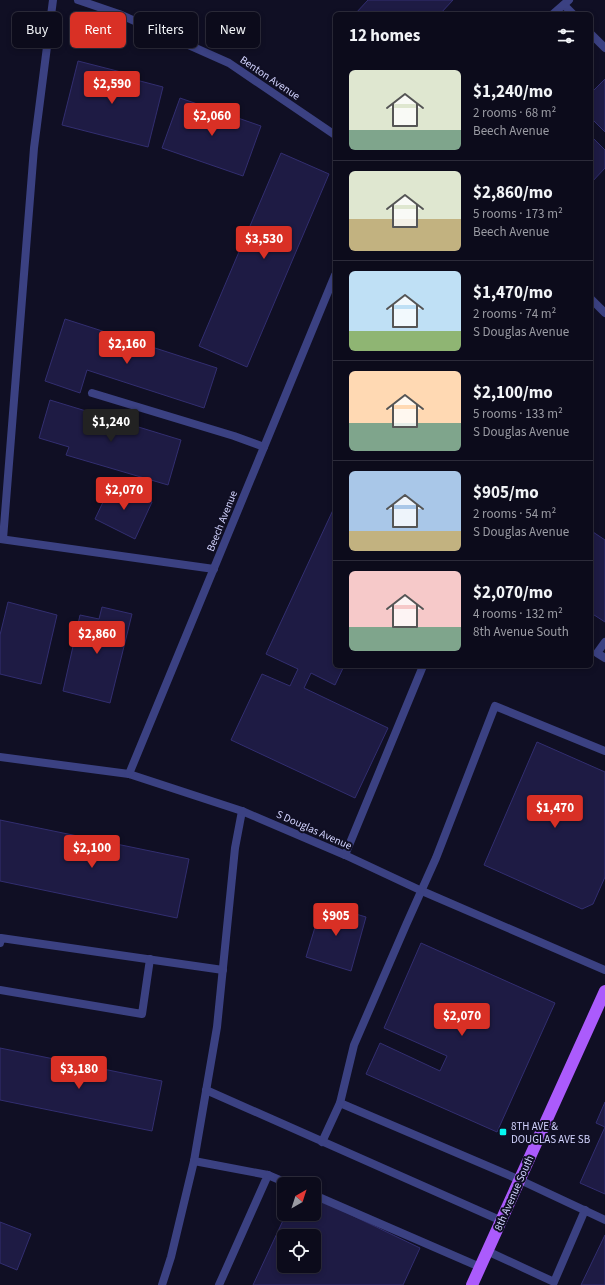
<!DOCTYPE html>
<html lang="en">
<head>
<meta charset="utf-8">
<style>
  :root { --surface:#0c0b1b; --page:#151424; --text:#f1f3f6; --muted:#9a9ba3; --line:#2c2b3a; --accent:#d93025 }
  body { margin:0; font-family:"Source Sans 3",sans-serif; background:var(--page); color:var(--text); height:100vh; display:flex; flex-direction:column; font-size:15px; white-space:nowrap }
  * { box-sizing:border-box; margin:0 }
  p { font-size:13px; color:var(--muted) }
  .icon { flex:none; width:22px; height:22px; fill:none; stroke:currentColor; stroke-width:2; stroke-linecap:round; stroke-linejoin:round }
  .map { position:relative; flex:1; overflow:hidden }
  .drawer { position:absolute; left:333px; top:12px; width:260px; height:656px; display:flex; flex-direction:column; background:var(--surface); border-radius:6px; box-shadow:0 2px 6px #0003,0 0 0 1px var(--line) }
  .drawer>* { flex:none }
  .banner { position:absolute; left:12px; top:12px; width:261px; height:36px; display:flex; gap:8px }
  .needle { width:26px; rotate:39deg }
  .controls { position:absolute; left:277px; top:1177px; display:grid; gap:8px }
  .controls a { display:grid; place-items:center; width:44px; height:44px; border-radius:6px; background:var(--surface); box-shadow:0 2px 6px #0003,0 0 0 1px var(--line); font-size:20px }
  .price { position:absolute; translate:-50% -34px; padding:0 9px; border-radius:4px; background:var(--accent); color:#fff; font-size:13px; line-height:26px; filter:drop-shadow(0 1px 2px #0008) }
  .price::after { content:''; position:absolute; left:50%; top:24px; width:12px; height:9px; margin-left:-6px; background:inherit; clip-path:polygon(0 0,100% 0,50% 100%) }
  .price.current { background:#222; color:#fff }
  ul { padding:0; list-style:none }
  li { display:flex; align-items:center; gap:12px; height:100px; padding:0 16px }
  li+li { border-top:1px solid var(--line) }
  li span { display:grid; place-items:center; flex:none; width:112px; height:80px; border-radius:6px; color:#555 }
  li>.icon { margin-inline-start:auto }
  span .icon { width:48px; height:48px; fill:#fffc; stroke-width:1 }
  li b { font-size:17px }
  h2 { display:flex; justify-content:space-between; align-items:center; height:48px; padding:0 16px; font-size:17px }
  .tag { padding:0 14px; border-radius:6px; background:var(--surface); box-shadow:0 2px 6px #0003,0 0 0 1px var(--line); font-size:14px; line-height:36px }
  .tag.current { background:var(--accent); color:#fff }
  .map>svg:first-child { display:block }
</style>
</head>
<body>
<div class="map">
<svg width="605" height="1285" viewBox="0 0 605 1285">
  <rect width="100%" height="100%" fill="#100f24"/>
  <g fill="#1e1b44" stroke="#322e70" fill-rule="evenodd">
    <path d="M 368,0 L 453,0 L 440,14 L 355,14 Z"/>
    <path d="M 78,61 L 121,72 L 121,76 L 163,87 L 148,147 L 62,125 Z"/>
    <path d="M 605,79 L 605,132 L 591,118 L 591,93 Z"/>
    <path d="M 180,98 L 261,126 L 243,176 L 162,148 Z"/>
    <path d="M 591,136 L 605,150 L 605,168 L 591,183 Z"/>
    <path d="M 281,153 L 329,174 L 247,367 L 199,346 Z"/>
    <path d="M 65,319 L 217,368 L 204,408 L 87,370 L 80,393 L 45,381 Z"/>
    <path d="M 50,400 L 181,440 L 168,485 L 66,455 L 69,447 L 39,438 Z"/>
    <path d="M 112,483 L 152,502 L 135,539 L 95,519 Z"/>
    <path d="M 333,510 L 335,511 L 335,666 L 344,666 L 335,685 L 311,673 L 304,688 L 388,728 L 355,798 L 231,740 L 262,674 L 290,686 L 298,669 L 266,654 Z"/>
    <path d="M 593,532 L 605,540 L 605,622 L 591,613 L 591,536 Z"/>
    <path d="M 8,602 L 57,615 L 41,684 L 0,674 L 0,635 Z"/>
    <path d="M 102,607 L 132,614 L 110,703 L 63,691 L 80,615 L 99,619 Z"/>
    <path d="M 537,742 L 605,772 L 605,877 L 593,904 L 582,909 L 484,865 Z"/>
    <path d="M 0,820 L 189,859 L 177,918 L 0,881 Z"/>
    <path d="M 322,904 L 366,917 L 351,971 L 306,957 Z"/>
    <path d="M 421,943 L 555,1003 L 497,1132 L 366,1074 L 380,1043 L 440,1071 L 447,1056 L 384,1028 Z"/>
    <path d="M 0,1048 L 162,1081 L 152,1131 L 0,1100 Z"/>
    <path d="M 605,1102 L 605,1127 L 596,1123 Z"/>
    <path d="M 605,1127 L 605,1194 L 580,1183 Z"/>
    <path d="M 314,1197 L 420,1248 L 403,1285 L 253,1285 L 286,1214 L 314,1214 ZM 284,1236 L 314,1236 L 314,1266 L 284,1266 Z"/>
    <path d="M 0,1222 L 31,1234 L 17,1270 L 0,1263 Z"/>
    <path d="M 605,1235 L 605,1285 L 581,1285 Z"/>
  </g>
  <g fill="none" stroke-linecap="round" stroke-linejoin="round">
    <g stroke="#3b4182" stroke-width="8">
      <path d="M 564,5 L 573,14"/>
      <path d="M 591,34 L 605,48"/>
      <path d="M 591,299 L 605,313"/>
      <path d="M 92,393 L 234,436 L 264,447"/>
      <path d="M 0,539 L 214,569"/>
      <path d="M 3,539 L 34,148 L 53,0"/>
      <path d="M 605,642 L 597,653 L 605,658"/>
      <path d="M 345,855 L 423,666"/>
      <path d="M 0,943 L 1,938 L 223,970"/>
      <path d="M 0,990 L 142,1014 L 150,959"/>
      <path d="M 206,1090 L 502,1221"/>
      <path d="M 340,1103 L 520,1180 L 605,1220"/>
      <path d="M 322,1142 L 340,1103 L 354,1045 L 406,925 L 436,858 L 495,706 L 605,751"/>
      <path d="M 194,1161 L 268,1175 L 219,1285"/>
      <path d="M 268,1175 L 289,1184"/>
      <path d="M 314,1195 L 480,1267"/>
      <path d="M 487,1251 L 554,1282 L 585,1210"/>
      <path d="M 162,1285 L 171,1257 L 194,1161 L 217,1027 L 235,848 L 242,811"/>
    </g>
    <g stroke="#3b4182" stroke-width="8">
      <path d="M 78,0 L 119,14 L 229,63 L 335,135"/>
      <path d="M 553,14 L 569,0"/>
      <path d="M 0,757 L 129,774 L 242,811 L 345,855 L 422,891 L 605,970"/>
      <path d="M 129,774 L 335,275"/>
    </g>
    <path stroke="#ab5bfc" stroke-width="12" d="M 472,1285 L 605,991"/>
  </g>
  <rect fill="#05f8f1" stroke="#100f24" stroke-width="1.5" x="499" y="1128" width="8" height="8" rx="2"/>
  <g text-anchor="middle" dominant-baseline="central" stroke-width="4" stroke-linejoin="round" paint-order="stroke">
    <g font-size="11" fill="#d2d3fe" stroke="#100f24">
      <text transform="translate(270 78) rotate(34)">Benton Avenue</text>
      <text transform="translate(222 521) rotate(-68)">Beech Avenue</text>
      <text transform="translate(314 830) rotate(24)">S Douglas Avenue</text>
      <text transform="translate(514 1193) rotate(-66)">8th Avenue South</text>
    </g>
    <g font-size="11" fill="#d2d3fe" stroke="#100f24" text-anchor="start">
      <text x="511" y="1126">8TH AVE &amp;<tspan x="511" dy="13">DOUGLAS AVE SB</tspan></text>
    </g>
  </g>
</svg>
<div class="controls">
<a><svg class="needle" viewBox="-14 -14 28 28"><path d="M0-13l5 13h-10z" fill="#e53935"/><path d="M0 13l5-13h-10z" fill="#9a9ba3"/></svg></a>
<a><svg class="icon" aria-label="locate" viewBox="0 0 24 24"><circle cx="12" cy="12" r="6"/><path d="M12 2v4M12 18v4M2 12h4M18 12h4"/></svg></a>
</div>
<b class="price" style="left:112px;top:105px">$2,590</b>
<b class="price" style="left:212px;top:137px">$2,060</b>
<b class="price" style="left:264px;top:260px">$3,530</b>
<b class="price" style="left:127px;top:365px">$2,160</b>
<b class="price current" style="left:111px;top:443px">$1,240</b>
<b class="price" style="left:124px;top:511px">$2,070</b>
<b class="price" style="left:97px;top:655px">$2,860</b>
<b class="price" style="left:555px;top:829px">$1,470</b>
<b class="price" style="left:92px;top:869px">$2,100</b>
<b class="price" style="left:336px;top:937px">$905</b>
<b class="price" style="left:462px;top:1037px">$2,070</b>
<b class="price" style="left:79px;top:1090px">$3,180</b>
<div class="banner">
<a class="tag">Buy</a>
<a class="tag current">Rent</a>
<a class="tag">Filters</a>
<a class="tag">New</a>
</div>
<section class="drawer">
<h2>12 homes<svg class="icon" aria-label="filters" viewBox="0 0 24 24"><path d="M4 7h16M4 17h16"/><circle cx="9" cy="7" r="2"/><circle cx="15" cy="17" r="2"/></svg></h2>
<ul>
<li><span style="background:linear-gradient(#dfe7d0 75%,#7fa58c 0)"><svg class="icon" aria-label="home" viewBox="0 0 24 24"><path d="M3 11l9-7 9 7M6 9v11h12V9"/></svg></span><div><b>$1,240/mo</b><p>2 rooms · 68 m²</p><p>Beech Avenue</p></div></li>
<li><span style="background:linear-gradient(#dfe7d0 60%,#c2b280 0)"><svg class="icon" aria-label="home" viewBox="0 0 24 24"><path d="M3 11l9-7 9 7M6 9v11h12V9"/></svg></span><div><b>$2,860/mo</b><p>5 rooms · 173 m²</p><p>Beech Avenue</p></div></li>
<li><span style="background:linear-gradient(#bfe0f5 75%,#8fb573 0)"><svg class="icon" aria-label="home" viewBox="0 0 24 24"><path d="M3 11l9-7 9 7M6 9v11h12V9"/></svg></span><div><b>$1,470/mo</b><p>2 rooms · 74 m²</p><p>S Douglas Avenue</p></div></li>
<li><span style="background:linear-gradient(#ffd9b3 65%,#7fa58c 0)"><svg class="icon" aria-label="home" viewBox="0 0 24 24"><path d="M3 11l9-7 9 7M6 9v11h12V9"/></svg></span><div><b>$2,100/mo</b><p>5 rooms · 133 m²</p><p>S Douglas Avenue</p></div></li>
<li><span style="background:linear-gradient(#a9c7e8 75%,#c2b280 0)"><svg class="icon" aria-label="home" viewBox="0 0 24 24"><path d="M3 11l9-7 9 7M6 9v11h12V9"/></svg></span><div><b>$905/mo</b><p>2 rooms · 54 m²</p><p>S Douglas Avenue</p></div></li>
<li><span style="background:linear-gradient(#f6c9c9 70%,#7fa58c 0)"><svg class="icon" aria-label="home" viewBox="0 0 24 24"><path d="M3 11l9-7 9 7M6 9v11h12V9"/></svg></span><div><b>$2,070/mo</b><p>4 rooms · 132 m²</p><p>8th Avenue South</p></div></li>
</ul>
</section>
</div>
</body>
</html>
